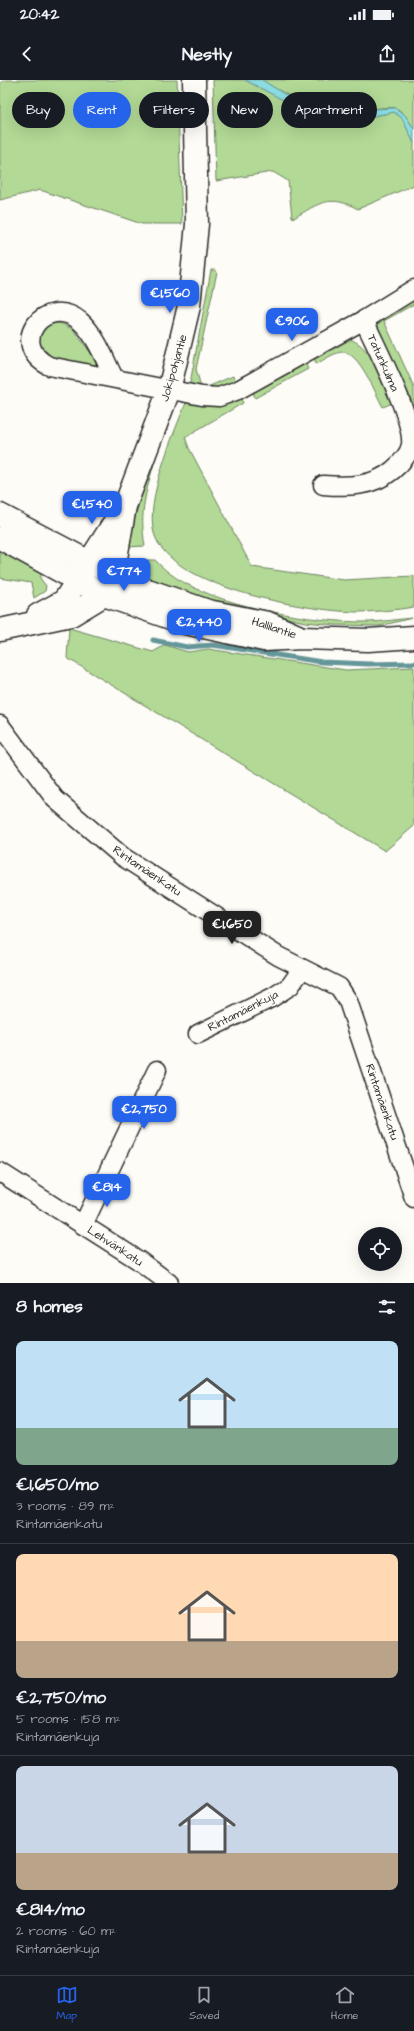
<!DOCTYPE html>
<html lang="en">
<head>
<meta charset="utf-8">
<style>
  :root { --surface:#171b24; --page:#20242c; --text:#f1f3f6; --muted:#9ea1a6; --line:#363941; --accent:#2563eb }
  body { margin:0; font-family:"Architects Daughter",sans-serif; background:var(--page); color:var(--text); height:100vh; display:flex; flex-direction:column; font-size:15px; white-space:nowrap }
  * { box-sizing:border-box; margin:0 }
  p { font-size:13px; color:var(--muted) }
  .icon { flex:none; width:22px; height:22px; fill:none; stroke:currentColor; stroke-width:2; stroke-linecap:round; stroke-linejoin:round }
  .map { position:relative; height:1203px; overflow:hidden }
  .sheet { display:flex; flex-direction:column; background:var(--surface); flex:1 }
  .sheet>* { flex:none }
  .guide { position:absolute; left:12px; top:12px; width:390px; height:36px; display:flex; gap:8px }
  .fabs { position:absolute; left:358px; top:1147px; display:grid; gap:8px }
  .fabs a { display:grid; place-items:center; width:44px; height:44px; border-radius:50%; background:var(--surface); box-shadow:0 4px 16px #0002; font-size:20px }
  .price { position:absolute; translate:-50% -34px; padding:0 9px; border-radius:8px; background:var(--accent); color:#fff; font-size:13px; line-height:26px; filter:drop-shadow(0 1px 2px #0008) }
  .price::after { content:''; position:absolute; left:50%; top:24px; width:12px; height:9px; margin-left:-6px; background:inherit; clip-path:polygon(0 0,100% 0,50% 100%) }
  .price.selected { background:#222; color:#fff }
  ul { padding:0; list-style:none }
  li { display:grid; align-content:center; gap:8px; height:212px; padding:0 16px }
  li+li { border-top:1px solid var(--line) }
  li span { display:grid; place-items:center; height:124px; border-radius:8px; color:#555 }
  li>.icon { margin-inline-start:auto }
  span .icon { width:72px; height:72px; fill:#fffc; stroke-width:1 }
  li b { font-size:17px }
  h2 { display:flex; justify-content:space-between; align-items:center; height:48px; padding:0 16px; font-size:17px }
  .tag { padding:0 14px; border-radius:18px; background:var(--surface); box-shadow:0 4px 16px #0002; font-size:14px; line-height:36px }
  .tag.selected { background:var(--accent); color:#fff }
  .status { display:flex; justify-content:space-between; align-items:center; height:28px; padding:0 20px; background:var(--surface); direction:ltr }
  .status svg { height:11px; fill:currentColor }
  header { display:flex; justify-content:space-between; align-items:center; height:52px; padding:0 16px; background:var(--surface); font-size:18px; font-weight:700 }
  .dock { display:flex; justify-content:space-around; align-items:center; height:56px; border-top:1px solid var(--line); background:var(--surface); font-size:11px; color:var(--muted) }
  .dock a { display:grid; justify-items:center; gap:2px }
  .dock .selected { color:var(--accent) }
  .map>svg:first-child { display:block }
</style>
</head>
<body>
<div class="status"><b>20:42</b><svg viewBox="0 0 49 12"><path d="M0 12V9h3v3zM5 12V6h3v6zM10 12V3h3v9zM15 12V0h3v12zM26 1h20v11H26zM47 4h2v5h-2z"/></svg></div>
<header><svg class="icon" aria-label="back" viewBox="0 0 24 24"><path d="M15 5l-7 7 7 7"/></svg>Nestly<svg class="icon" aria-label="share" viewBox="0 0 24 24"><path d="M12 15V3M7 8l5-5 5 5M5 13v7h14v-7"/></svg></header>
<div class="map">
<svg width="414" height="1203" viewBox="0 0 414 1203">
  <rect width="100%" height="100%" fill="#fdfcf7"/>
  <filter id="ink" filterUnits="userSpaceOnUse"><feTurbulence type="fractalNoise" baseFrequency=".025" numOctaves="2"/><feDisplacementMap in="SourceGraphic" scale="8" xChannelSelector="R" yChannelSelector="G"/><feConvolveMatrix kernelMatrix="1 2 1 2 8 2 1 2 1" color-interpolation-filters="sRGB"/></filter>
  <g filter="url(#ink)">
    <g fill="#b2d995" stroke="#6e8260">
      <path d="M 5,0 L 177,0 L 182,144 L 142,144 L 40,110 L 0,120 L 0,3 Z"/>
      <path d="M 213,0 L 245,0 L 295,25 L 327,33 L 368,37 L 394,32 L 402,38 L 414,63 L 414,105 L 358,129 C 330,114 319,123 294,138 L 292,137 L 288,101 L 273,92 L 216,101 Z"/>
      <path d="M 262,0 L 414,0 L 414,49 C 409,41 405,33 396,28 C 391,26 365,30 357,30 C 322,31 290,19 262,0 Z"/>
      <path d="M 211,190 L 215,190 L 217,192 L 196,289 L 201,307 L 205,308 L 233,296 L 236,304 L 228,309 L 189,309 Z"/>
      <path d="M 414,218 L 414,224 L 384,241 L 414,307 L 414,323 L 410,324 L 378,254 L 378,243 L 380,237 Z"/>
      <path d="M 54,243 L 60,243 L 73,249 L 102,288 L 48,280 L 39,267 L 39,254 L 47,246 Z"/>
      <path d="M 350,259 C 373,268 382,299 393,319 L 390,324 L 383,327 C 375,313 359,271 342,272 C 333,273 324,280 316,284 L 314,277 L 345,260 Z"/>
      <path d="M 303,284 L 306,285 L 308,289 L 255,318 L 253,312 Z"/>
      <path d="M 242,319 L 243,323 L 185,357 L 189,368 L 252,487 L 344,500 L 414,496 L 414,527 C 395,530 376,532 357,532 C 308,531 169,508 154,453 C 145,421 173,354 186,323 C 209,327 220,329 242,319 Z"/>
      <path d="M 155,380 C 146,412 139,432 145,466 L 126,467 L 140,420 Z"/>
      <path d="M 0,470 L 42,492 L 40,498 L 46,506 L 45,511 L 34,518 L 31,503 L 0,498 Z"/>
      <path d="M 126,480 L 155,480 C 159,484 164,489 168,492 C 210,526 316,543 369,542 C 383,542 398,539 412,538 L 380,546 L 335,545 L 305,542 L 220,523 L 145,500 L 131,489 Z"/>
      <path d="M 69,548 L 153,572 L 165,565 L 188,572 L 208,569 L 346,590 L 414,587 L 414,746 L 385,771 L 67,578 Z"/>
    </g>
    <path fill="#8bdde3" stroke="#659699" d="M 245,0 L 262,0 L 286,15 L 322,27 L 354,30 L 395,28 L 405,35 L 414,49 L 414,63 L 402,38 L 394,32 L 368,37 L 313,30 L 281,19 Z"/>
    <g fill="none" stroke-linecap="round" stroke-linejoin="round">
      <path stroke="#659699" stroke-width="5" d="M 153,560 L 187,567 L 213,565 L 322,582 L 369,584 L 414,583"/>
      <defs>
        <g id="minor">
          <path d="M 114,298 C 105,280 96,255 80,241 C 46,213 6,264 49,286 L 202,316 L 219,317 L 238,310 L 364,240 L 414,209"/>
          <path d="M 323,405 C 347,407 373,407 393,390 C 400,384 409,375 411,365 C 414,339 376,267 364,240"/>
          <path d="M 0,645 L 55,719 L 123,777 L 278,876 L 339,907 L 348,921 L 414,1118"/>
          <path d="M 198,954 L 273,917 L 290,906 L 302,889"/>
          <path d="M 0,1092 L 138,1180 L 169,1203"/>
          <path d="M 83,1145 L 157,990"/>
        </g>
        <g id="secondary">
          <path d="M 0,435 L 133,505 L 208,531 L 268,543 L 298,556"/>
          <path d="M 0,458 L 104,515 L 185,543 L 264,560 L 302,558 L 368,560 L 414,557"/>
          <path d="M 38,535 L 64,521 L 121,432"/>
          <path d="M 0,550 L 71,535 L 104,515 L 113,496 L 125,426 L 169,310 L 189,226 L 197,144 L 194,0"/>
        </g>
      </defs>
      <use href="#minor" stroke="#2b2b2b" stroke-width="21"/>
      <use href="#secondary" stroke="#2b2b2b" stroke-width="25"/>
      <use href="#minor" stroke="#fdfcf7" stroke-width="18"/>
      <use href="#secondary" stroke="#fdfcf7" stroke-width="22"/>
    </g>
  </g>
  <g text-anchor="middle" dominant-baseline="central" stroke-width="3" stroke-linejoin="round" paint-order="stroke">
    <g font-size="12" fill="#2b2b2b" stroke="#fdfcf7">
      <text transform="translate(383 283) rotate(66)">Tatunkulma</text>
      <text transform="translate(174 288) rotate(-74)">Jokipohjantie</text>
      <text transform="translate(274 548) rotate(18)">Hallilantie</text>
      <text transform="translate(147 791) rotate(34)">Rintamäenkatu</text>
      <text transform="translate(243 931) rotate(-27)">Rintamäenkuja</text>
      <text transform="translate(382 1022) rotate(71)">Rintamäenkatu</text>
      <text transform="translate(115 1166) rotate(33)">Lehvänkatu</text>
    </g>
  </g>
</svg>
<div class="fabs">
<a><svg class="icon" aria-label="locate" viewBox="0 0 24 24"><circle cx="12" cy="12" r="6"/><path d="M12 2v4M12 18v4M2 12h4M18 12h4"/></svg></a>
</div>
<b class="price" style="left:170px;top:234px">€1,560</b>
<b class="price" style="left:292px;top:262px">€906</b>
<b class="price" style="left:92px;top:445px">€1,540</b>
<b class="price" style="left:124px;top:512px">€774</b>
<b class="price" style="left:199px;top:563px">€2,440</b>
<b class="price selected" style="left:232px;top:865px">€1,650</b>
<b class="price" style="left:144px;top:1050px">€2,750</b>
<b class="price" style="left:107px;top:1128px">€814</b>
<div class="guide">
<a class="tag">Buy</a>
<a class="tag selected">Rent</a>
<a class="tag">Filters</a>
<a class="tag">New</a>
<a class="tag">Apartment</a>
</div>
</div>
<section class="sheet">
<h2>8 homes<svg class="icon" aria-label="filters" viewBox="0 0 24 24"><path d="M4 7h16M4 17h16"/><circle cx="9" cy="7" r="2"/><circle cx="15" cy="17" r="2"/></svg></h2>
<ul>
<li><span style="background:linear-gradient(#bfe0f5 70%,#7fa58c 0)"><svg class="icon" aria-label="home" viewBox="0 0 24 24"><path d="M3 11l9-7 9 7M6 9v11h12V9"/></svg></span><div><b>€1,650/mo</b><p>3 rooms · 89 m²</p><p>Rintamäenkatu</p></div></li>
<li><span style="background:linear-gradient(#ffd9b3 70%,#b9a48a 0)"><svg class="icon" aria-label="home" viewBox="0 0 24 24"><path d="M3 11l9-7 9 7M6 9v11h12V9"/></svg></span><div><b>€2,750/mo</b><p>5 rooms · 158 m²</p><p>Rintamäenkuja</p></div></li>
<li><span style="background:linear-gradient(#c9d6e8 70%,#b9a48a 0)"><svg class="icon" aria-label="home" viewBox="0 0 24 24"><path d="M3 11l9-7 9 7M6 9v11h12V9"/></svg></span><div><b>€814/mo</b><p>2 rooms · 60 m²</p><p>Rintamäenkuja</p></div></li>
</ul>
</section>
<nav class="dock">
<a class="selected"><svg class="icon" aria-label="map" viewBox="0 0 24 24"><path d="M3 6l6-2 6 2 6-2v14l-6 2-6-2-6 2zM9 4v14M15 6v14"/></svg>Map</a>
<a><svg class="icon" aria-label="saved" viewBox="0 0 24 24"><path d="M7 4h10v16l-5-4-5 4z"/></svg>Saved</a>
<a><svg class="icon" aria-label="home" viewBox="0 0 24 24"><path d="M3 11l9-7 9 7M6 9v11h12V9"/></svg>Home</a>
</nav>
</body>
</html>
